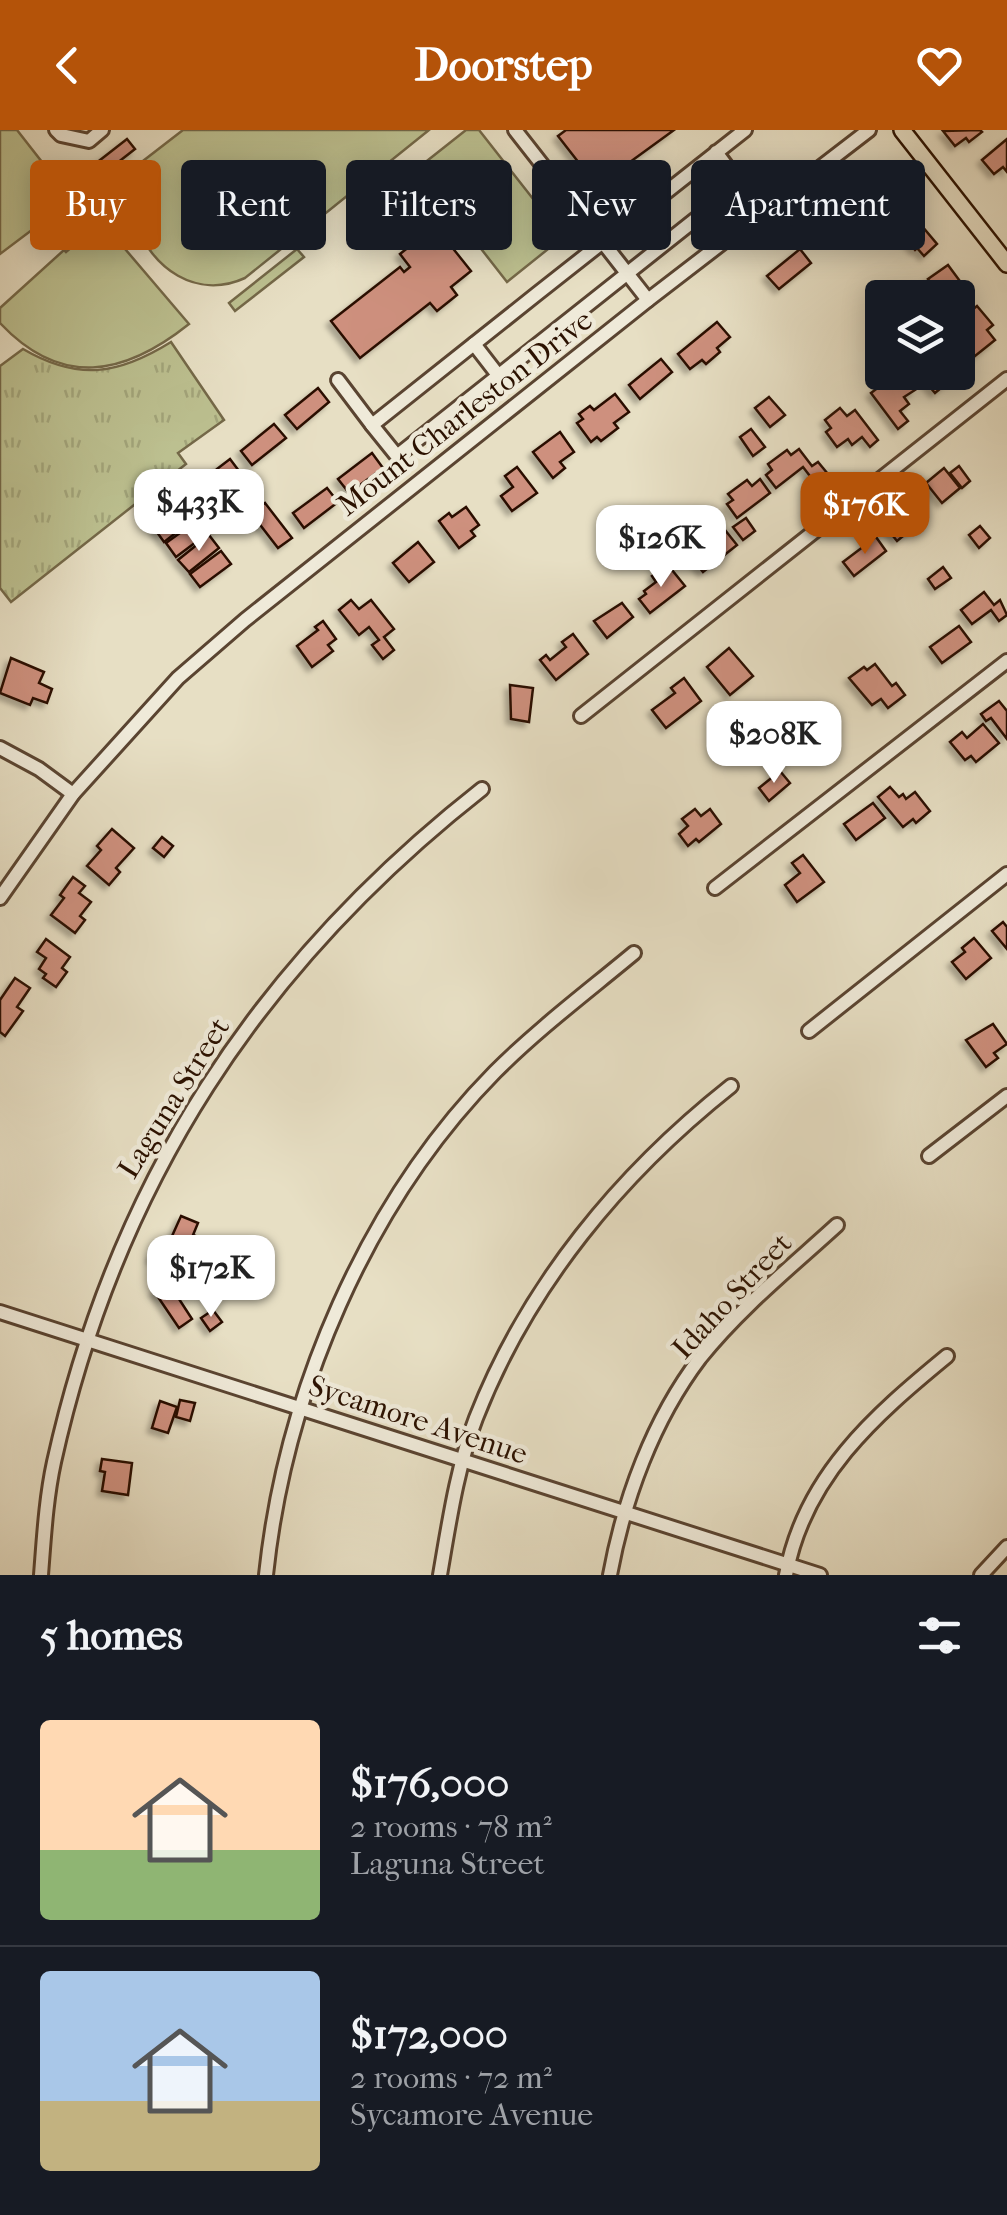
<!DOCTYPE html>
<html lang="en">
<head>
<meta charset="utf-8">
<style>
  :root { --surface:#171b24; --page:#242831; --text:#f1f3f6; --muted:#9ea1a6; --line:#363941; --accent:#b45309 }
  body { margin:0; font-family:"IM FELL French Canon",serif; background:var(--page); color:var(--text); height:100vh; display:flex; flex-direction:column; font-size:38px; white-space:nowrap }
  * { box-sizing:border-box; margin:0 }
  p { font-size:32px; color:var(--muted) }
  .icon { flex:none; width:55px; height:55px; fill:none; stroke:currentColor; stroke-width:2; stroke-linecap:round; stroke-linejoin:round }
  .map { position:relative; height:1445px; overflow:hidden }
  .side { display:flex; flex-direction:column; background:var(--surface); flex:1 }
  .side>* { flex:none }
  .guide { position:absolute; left:30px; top:30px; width:948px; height:90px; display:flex; gap:20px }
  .tools { position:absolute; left:865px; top:150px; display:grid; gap:20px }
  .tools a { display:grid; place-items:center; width:110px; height:110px; border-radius:10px; background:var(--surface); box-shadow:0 5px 25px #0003; font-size:50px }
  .price { position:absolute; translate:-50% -85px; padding:0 22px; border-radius:20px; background:#fff; color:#222; font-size:32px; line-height:65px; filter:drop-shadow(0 2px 5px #0008) }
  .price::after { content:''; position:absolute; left:50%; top:60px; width:30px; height:22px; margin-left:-15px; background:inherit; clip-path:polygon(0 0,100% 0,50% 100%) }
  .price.selected { background:var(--accent); color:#fff }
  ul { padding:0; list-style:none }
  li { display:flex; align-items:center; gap:30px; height:250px; padding:0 40px }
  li+li { border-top:2px solid var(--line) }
  li span { display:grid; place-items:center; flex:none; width:280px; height:200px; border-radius:10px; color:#555 }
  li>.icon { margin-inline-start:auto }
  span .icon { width:120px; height:120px; fill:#fffc; stroke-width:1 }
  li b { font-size:42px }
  h2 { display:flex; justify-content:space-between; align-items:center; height:120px; padding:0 40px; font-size:42px }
  .pill { padding:0 35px; border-radius:10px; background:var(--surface); box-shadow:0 5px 25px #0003; font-size:35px; line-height:90px }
  .pill.selected { background:var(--accent); color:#fff }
  header { display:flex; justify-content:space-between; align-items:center; height:130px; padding:0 40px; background:var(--accent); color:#fff; font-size:45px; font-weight:700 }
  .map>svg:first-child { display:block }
</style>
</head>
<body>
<header><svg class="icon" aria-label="back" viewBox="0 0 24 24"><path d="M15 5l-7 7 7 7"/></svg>Doorstep<svg class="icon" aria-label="heart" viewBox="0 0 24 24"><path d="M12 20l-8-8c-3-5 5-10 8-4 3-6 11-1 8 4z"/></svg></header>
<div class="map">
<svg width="1007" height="1445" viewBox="0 0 1007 1445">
  <defs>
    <pattern id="park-tufts" width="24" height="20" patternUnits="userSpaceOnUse" patternTransform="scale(2.5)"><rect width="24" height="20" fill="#bcc090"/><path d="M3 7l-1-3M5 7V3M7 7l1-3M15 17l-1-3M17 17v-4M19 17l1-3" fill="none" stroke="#a2a47a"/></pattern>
    <filter id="shadow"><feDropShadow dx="-4.5" dy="4.5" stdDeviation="2.5" flood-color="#0004"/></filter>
  </defs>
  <rect width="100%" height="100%" fill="#e7dfc4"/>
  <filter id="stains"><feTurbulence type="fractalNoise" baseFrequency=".002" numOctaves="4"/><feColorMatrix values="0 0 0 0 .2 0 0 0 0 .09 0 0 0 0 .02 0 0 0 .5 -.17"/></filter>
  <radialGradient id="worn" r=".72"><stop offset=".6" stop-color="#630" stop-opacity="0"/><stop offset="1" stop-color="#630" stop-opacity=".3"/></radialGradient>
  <g fill="#bcc090" stroke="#746848" stroke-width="2.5">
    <path d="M 0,0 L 17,0 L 56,50 L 53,84 L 0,124 Z"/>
    <path d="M 183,0 L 429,0 L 245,148 C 197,170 151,139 135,91 C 129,73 135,64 121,48 Z"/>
    <path d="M 466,0 L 479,0 L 563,107 L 507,152 L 418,38 Z"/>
    <path d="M 114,106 L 189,194 C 124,246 61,258 0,193 L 0,178 L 64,120 L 66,122 L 80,110 Z"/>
    <path d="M 297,119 L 304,127 L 235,181 L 229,173 Z"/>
  </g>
  <path fill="url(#park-tufts)" stroke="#746848" stroke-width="2.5" d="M 171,212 L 224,290 L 178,323 L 186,334 L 11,472 L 0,458 L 0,236 L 23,219 C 78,251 118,245 171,212 Z"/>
  <g fill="#ce907e" stroke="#2b1100" stroke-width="2.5" filter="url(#shadow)">
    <path d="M 566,0 L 674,0 L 597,56 L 558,6 Z"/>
    <path d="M 980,0 L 982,2 L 969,12 L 966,8 L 955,16 L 943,1 Z"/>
    <path d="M 127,9 L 135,19 L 103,44 L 95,34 Z"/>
    <path d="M 1007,9 L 1007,42 L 1003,37 L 994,44 L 982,30 Z"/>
    <path d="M 880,40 L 894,57 L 861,84 L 847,68 Z"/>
    <path d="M 911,83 L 937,114 L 924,126 L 917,118 L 915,120 L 895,96 Z"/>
    <path d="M 435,96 L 471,141 L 451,157 L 457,165 L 437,181 L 430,173 L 360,228 L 331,191 L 400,137 L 404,142 L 410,137 L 400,124 Z"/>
    <path d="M 800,119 L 811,133 L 779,159 L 767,146 Z"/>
    <path d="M 948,135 L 968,162 L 958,170 L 948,168 L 940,158 L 937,160 L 928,149 Z"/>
    <path d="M 977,176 L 993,195 L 987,200 L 995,210 L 975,226 L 958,204 L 958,191 Z"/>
    <path d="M 717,192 L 730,207 L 717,218 L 720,222 L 706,234 L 702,230 L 690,239 L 678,224 Z"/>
    <path d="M 661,229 L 672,242 L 640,269 L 629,255 Z"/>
    <path d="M 917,242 L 949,242 L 953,248 L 935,263 Z"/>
    <path d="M 904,245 L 915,260 L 904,267 L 909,274 L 900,281 L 908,291 L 898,299 L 871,263 L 888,250 L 891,255 Z"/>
    <path d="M 318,258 L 329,272 L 297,299 L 285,285 Z"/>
    <path d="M 615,264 L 629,282 L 614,293 L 618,298 L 601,311 L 597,307 L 591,312 L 577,293 L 583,289 L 579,284 L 590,276 L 594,280 Z"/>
    <path d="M 769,267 L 785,285 L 770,297 L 755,278 Z"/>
    <path d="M 840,278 L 847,286 L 855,280 L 878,310 L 870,317 L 862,307 L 852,315 L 848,309 L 837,317 L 826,302 L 831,298 L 825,290 Z"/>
    <path d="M 274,294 L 286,308 L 252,335 L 241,321 Z"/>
    <path d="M 751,299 L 765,317 L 753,326 L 740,307 Z"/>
    <path d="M 560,302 L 574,322 L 560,332 L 565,338 L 553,348 L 533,322 Z"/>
    <path d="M 799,319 L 812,336 L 818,332 L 828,344 L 816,354 L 803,337 L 776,358 L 766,345 L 772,340 L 768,334 L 787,320 L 791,325 Z"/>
    <path d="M 372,323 L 383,338 L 349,363 L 338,349 Z"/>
    <path d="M 230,329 L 257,365 L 243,375 L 217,339 Z"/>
    <path d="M 959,336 L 970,351 L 962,358 L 950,343 Z"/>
    <path d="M 517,337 L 537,363 L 512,381 L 501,366 L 513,357 L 505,346 Z"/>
    <path d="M 944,338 L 960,358 L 942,373 L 926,353 Z"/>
    <path d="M 760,349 L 770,363 L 737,388 L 727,374 L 733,370 L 728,364 L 747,350 L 752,356 Z"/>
    <path d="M 327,358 L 338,372 L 304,398 L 293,383 Z"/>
    <path d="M 265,373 L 292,408 L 278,418 L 251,383 Z"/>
    <path d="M 913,373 L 925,388 L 897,411 L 881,391 L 892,383 L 896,387 Z"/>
    <path d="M 185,374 L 195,388 L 164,412 L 154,398 Z"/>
    <path d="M 466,377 L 479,395 L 471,401 L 475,406 L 459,418 L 439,391 L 449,383 L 452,387 Z"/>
    <path d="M 746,388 L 755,401 L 743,410 L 733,397 Z"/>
    <path d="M 198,390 L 208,403 L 176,427 L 166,413 Z"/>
    <path d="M 980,396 L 990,408 L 979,418 L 969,405 Z"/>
    <path d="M 725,400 L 737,415 L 703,442 L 691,427 L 700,420 L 697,416 L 707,408 L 711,412 Z"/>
    <path d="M 209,405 L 219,418 L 189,442 L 178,430 Z"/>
    <path d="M 876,407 L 886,421 L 854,446 L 843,432 Z"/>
    <path d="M 418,412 L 434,432 L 409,452 L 393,433 Z"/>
    <path d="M 221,421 L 231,434 L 200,457 L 190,444 Z"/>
    <path d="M 943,437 L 951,448 L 935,459 L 928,449 Z"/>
    <path d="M 661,440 L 665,445 L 672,440 L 685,456 L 650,483 L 639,469 L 646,464 L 644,461 L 656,452 L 652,446 Z"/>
    <path d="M 984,462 L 994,475 L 1000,470 L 1007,485 L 999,491 L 991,480 L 972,494 L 961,480 Z"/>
    <path d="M 351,470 L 359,479 L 371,470 L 394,499 L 384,507 L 394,520 L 383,529 L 372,515 L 379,510 L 369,497 L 359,505 L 339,480 Z"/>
    <path d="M 622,473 L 633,487 L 607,508 L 594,491 Z"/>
    <path d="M 323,491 L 336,509 L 328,515 L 333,521 L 312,537 L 297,516 L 318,500 L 315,497 Z"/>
    <path d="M 959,496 L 971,512 L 942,533 L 930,517 Z"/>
    <path d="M 573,504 L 588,524 L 556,550 L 540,530 L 546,525 L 550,530 L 566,517 L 562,512 Z"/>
    <path d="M 729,518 L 753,546 L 730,565 L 707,537 Z"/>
    <path d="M 11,528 L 44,542 L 39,553 L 52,559 L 47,573 L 33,568 L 30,575 L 0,563 Z"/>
    <path d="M 875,534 L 892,556 L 896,553 L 905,565 L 888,578 L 881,569 L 872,575 L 849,548 L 864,537 L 867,540 Z"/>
    <path d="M 684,548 L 701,571 L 666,598 L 652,580 L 675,563 L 671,558 Z"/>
    <path d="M 510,555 L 533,558 L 529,592 L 511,589 Z"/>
    <path d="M 999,571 L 1007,581 L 1007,609 L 991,588 L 986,591 L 981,584 Z"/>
    <path d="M 754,587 L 764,600 L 751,609 L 742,596 Z"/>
    <path d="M 983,594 L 999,613 L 976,632 L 971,626 L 965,630 L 950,612 L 962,602 L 967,608 Z"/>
    <path d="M 779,619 L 787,630 L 778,637 L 770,626 Z"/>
    <path d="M 780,641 L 790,653 L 769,671 L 759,658 Z"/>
    <path d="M 890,657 L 899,667 L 903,664 L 906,669 L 915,662 L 930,681 L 916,693 L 913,689 L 903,697 L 878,667 Z"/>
    <path d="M 873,673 L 885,688 L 856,710 L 844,694 Z"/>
    <path d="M 695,679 L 701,686 L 710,679 L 721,694 L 699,712 L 696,709 L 688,716 L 679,704 L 688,696 L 682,689 Z"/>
    <path d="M 112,699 L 134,718 L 116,738 L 120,742 L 109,755 L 87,736 L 101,720 L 97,716 Z"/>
    <path d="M 162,707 L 173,716 L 164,727 L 153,718 Z"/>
    <path d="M 803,725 L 824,752 L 797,772 L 785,755 L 800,743 L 792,733 Z"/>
    <path d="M 73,747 L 85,756 L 79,763 L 91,772 L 80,786 L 85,790 L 75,803 L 51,785 L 64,768 L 60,765 Z"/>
    <path d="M 1003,792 L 1007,797 L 1007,819 L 992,801 Z"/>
    <path d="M 974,808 L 991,828 L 966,849 L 952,832 L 965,822 L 962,818 Z"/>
    <path d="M 46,809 L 70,827 L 62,838 L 67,842 L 56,857 L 43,848 L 46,844 L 39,839 L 46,828 L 37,822 Z"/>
    <path d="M 15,848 L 30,858 L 17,877 L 23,881 L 5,906 L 0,902 L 0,870 Z"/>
    <path d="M 993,894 L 1007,914 L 994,923 L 998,928 L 986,937 L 966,910 Z"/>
    <path d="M 181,1086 L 198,1093 L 193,1105 L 198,1107 L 187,1132 L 176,1128 L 172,1137 L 151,1128 L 159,1111 L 168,1115 Z"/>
    <path d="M 168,1152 L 192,1189 L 179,1198 L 154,1161 Z"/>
    <path d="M 213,1180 L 222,1192 L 210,1201 L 201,1188 Z"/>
    <path d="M 180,1270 L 195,1273 L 190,1291 L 176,1287 Z"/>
    <path d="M 160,1271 L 177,1277 L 168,1303 L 152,1298 Z"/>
    <path d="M 102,1329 L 132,1333 L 128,1365 L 102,1361 L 105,1342 L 100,1341 Z"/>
  </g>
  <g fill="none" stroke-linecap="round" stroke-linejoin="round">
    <defs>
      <g id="minor">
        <path d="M 56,0 L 61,5 L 89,11 L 102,0"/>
        <path d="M 515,0 L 648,170"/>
        <path d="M 716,22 L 740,54 L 397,326 L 372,295 C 496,196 620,98 745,0"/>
        <path d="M 474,214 L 498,245"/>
        <path d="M 338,250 L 372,295"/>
        <path d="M 581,586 L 1007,249"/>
        <path d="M 0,618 L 39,639 L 73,664"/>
        <path d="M 715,758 L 1007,531"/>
        <path d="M 0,768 L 73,664 L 178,548 L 245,490 L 648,170 L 869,0"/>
        <path d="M 809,901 L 1007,744"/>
        <path d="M 929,1026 L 1007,966"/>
        <path d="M 0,1182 L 820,1445"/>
        <path d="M 41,1445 C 44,1407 46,1369 54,1332 C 116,1052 258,835 482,659"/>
        <path d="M 266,1445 C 285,1264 366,1073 495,942 C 538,899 587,862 634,823"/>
        <path d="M 440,1445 C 449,1393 457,1337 476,1288 C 528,1155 620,1044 731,956"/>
        <path d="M 610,1445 C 624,1369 653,1290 700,1228 C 739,1179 791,1137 837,1095"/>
        <path d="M 786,1445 C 804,1347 874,1286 947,1226"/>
        <path d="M 981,1445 L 1007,1417"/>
      </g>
      <path id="major" d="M 902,0 L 1007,134"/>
    </defs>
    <use href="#minor" stroke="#5a4431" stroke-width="18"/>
    <use href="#major" stroke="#2b1100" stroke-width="20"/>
    <use href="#minor" stroke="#efead9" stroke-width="12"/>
    <use href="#major" stroke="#e7dfc4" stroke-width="15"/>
  </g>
  <g text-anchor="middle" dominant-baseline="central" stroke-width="9" stroke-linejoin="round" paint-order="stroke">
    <g font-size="30" fill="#2b1100" stroke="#efead9">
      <text transform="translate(465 283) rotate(-38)">Mount Charleston Drive</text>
      <text transform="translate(174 968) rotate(-58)">Laguna Street</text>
      <text transform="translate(732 1166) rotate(-47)">Idaho Street</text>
      <text transform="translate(418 1290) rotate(18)">Sycamore Avenue</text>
    </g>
  </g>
  <rect width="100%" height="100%" filter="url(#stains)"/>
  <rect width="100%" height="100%" fill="url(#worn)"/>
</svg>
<div class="tools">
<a><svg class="icon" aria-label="layers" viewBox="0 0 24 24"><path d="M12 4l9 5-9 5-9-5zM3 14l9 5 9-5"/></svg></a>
</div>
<b class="price" style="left:199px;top:424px">$433K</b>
<b class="price selected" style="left:865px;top:427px">$176K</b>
<b class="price" style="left:661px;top:460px">$126K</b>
<b class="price" style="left:774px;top:656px">$208K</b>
<b class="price" style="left:211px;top:1190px">$172K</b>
<div class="guide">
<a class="pill selected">Buy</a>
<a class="pill">Rent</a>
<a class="pill">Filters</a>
<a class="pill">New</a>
<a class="pill">Apartment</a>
</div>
</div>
<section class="side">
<h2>5 homes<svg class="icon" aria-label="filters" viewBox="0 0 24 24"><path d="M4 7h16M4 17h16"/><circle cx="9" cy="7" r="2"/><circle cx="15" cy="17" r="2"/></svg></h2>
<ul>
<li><span style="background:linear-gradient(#ffd9b3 65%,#8fb573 0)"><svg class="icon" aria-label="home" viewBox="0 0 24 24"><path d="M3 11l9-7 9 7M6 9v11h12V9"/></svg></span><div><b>$176,000</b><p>2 rooms · 78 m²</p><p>Laguna Street</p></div></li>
<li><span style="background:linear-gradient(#a9c7e8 65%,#c2b280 0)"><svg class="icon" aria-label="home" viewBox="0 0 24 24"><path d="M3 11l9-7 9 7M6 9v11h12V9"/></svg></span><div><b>$172,000</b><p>2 rooms · 72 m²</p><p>Sycamore Avenue</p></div></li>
</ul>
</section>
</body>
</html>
